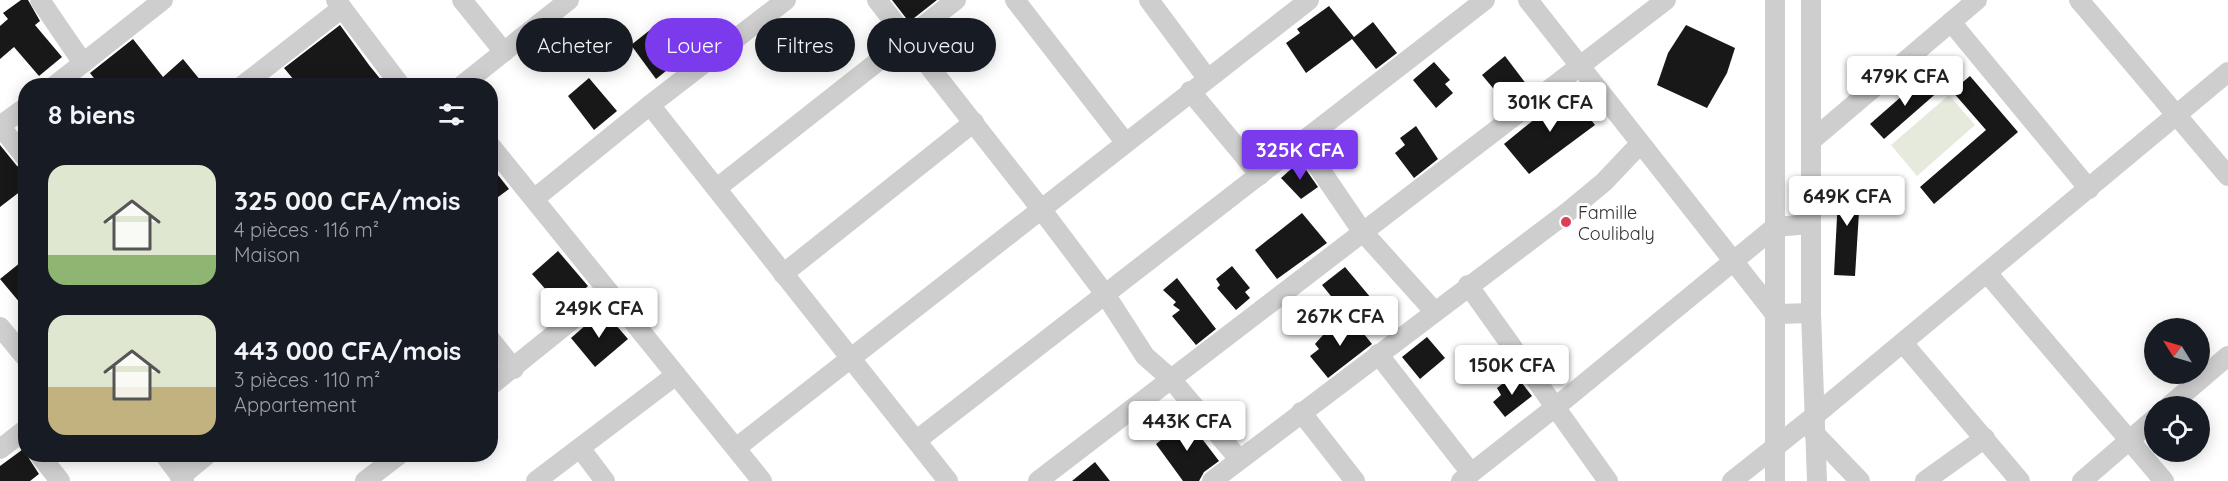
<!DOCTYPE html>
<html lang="fr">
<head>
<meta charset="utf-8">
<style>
  :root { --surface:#171b24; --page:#20242c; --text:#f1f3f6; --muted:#9ea1a6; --accent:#7c3aed }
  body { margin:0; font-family:Quicksand,sans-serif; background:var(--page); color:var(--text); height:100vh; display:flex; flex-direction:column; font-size:22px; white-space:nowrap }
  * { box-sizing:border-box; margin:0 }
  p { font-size:20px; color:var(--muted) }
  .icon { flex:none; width:33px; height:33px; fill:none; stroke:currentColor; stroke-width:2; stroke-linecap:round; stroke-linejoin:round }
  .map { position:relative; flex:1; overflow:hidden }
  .panel { position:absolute; left:18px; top:78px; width:480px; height:384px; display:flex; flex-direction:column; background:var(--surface); border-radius:24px; box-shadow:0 3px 15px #0003 }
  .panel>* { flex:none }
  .top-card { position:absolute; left:516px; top:18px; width:570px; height:54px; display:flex; gap:12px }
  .needle { width:39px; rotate:307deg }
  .tools { position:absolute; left:2144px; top:318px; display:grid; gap:12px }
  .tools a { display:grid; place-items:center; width:66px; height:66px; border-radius:50%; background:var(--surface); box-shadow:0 3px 15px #0003; font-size:30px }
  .price { position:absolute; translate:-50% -51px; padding:0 14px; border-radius:6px; background:#fff; color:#222; font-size:20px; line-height:39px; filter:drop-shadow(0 2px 3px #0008) }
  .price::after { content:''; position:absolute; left:50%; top:36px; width:18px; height:14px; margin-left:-9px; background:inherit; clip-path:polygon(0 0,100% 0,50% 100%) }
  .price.active { background:var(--accent); color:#fff }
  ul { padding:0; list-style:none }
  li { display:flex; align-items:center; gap:18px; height:150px; padding:0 30px }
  li span { display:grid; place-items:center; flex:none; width:168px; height:120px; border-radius:18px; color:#555 }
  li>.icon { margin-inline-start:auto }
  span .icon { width:72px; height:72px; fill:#fffc; stroke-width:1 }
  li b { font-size:26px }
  h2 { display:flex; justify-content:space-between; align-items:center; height:72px; padding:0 30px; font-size:26px }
  .chip { padding:0 21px; border-radius:27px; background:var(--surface); box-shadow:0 3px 15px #0003; font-size:21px; line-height:54px }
  .chip.active { background:var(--accent); color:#fff }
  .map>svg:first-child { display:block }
</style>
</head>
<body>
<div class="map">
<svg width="2228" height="481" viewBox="0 0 2228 481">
  <rect width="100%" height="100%" fill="#fff"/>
  <path fill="#e5eadd" d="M 1949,95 L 1975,125 L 1917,176 L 1891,145 Z"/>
  <g fill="#181818">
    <path d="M 21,0 L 28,0 L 40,21 L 35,25 L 62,57 L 39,76 L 14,47 L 0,59 L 0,26 L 8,19 L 3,13 Z"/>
    <path d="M 892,0 L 937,0 L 909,22 Z"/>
    <path d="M 1329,6 L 1354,37 L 1373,22 L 1397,53 L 1376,69 L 1352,39 L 1306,73 L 1286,43 L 1300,33 L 1297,29 Z"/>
    <path d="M 340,25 L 369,65 L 386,86 L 299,86 L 284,68 Z"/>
    <path d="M 1686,25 L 1735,48 L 1727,73 L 1707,108 L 1657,85 L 1668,53 Z"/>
    <path d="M 650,30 L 676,63 L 656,79 L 631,45 Z"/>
    <path d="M 133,39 L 163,77 L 183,59 L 205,86 L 100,86 L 90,73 Z"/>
    <path d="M 1505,56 L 1530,89 L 1508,106 L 1482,75 Z"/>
    <path d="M 1434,62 L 1450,80 L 1445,84 L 1453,93 L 1436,108 L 1413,80 Z"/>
    <path d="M 1926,75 L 1940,90 L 1884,139 L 1870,124 Z"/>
    <path d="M 1970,76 L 2018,132 L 1934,204 L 1920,187 L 1986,130 L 1952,91 Z"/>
    <path d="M 589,78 L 617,111 L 594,130 L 568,96 Z"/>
    <path d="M 1569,91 L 1595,125 L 1529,174 L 1504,144 Z"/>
    <path d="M 1416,126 L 1438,159 L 1414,178 L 1395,153 L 1405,145 L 1400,138 Z"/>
    <path d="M 0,145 L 17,166 L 26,170 L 26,187 L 0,207 Z"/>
    <path d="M 1300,161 L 1318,187 L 1301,199 L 1281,178 Z"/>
    <path d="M 490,165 L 509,189 L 490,203 Z"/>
    <path d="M 1839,179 L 1861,180 L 1855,276 L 1834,275 Z"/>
    <path d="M 1302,213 L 1327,243 L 1277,279 L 1255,250 Z"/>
    <path d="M 558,251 L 588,286 L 563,309 L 532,274 Z"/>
    <path d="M 26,258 L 26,310 L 0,279 Z"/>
    <path d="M 1232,266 L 1250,288 L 1245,292 L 1250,298 L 1236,310 L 1217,288 L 1220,285 L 1216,279 Z"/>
    <path d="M 1345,267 L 1371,298 L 1348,317 L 1322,285 Z"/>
    <path d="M 1177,278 L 1216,329 L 1196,345 L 1172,316 L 1180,310 L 1173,305 L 1176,302 L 1163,290 Z"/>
    <path d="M 603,310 L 628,339 L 595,367 L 571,338 Z"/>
    <path d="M 1351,318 L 1372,344 L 1328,378 L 1310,356 L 1319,349 L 1315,344 L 1323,335 Z"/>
    <path d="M 1427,337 L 1445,358 L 1420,379 L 1402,357 Z"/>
    <path d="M 1515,374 L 1532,396 L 1505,417 L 1493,402 L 1501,395 L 1497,388 Z"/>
    <path d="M 1187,419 L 1219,461 L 1204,472 L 1199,481 L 1183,481 L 1156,444 Z"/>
    <path d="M 26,447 L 26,454 L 39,474 L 30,481 L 0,481 L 0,466 Z"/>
    <path d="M 1095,462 L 1110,481 L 1072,481 Z"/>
  </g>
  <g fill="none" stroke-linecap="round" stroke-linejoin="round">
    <g stroke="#cecece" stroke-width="20">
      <path d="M 40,0 L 83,63"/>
      <path d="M 336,0 L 401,86"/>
      <path d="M 462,0 L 504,52"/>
      <path d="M 877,0 L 1041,209 L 1105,294 L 1145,356 L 1170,378 L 1239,459"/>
      <path d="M 1015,0 L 1125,142"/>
      <path d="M 1149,0 L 1207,78"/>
      <path d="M 1528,0 L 1775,314 L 1811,313"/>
      <path d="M 1775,0 L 1775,481"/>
      <path d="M 1811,0 L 1811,313 L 1817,481"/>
      <path d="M 2079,0 L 2228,176"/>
      <path d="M 1951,22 L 2089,189"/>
      <path d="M 54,86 L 163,0"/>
      <path d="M 242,86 L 342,8"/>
      <path d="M 461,86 L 569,0"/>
      <path d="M 1190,91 L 1260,175"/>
      <path d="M 650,105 L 948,481"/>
      <path d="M 0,126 L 26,158"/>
      <path d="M 0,126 L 26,107"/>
      <path d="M 1811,141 L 1977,0"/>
      <path d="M 1302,143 L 1362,231 L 1434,311"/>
      <path d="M 490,145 L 762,481"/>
      <path d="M 717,188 L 956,0"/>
      <path d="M 534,199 L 650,105 L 786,0"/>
      <path d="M 1987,273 L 2164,481"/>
      <path d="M 783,274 L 974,122"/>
      <path d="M 1468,285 L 1608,481"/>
      <path d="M 0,327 L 26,358"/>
      <path d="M 490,339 L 514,369"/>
      <path d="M 1903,343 L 2020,481"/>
      <path d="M 1378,354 L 1471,473"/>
      <path d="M 490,386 L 608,291"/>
      <path d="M 2169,406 L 2228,356"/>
      <path d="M 1301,412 L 1355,481"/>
      <path d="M 1814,433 L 1860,481"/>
      <path d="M 917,440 L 1485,0"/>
      <path d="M 580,448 L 605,481"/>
      <path d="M 736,448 L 1309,0"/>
      <path d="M 0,449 L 26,429"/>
      <path d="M 39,454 L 60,481"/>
      <path d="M 164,454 L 184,481"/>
      <path d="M 180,477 L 208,454"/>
      <path d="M 365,481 L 400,454"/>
      <path d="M 536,481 L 676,375"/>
      <path d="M 1038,481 L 1666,0"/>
      <path d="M 1212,481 L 1569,211 L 1604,182 L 1640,144"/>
      <path d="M 1461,481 L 1563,401 L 1775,227 L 1811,224"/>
      <path d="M 1732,481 L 1813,417 L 2228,72"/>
      <path d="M 1925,481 L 1985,438"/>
      <path d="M 2082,481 L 2154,419"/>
    </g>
  </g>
  <circle fill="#dd3e5a" stroke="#fff" stroke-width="2" cx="1566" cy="222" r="6"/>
  <g text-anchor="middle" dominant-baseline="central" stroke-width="6" stroke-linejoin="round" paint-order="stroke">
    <g font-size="18" fill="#313131" stroke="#fff" text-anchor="start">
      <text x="1578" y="212">Famille<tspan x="1578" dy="21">Coulibaly</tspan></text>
    </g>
  </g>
</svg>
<div class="tools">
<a><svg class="needle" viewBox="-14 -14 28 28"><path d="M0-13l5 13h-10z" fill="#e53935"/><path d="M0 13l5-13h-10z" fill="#9ea1a6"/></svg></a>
<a><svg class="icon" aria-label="locate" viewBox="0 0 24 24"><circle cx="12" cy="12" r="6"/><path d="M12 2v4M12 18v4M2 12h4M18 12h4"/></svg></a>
</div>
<b class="price" style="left:1905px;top:107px">479K CFA</b>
<b class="price" style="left:1550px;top:133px">301K CFA</b>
<b class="price active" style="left:1300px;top:181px">325K CFA</b>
<b class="price" style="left:1847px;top:227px">649K CFA</b>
<b class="price" style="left:599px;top:339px">249K CFA</b>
<b class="price" style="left:1340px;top:347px">267K CFA</b>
<b class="price" style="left:1512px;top:396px">150K CFA</b>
<b class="price" style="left:1187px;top:452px">443K CFA</b>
<div class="top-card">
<a class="chip">Acheter</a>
<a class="chip active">Louer</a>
<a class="chip">Filtres</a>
<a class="chip">Nouveau</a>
</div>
<section class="panel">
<h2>8 biens<svg class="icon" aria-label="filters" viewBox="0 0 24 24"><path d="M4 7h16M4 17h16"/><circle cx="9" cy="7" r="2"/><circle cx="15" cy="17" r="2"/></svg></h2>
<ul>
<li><span style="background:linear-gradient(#dfe7d0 75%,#8fb573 0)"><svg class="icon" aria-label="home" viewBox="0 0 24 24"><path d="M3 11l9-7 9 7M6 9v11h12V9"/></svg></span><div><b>325 000 CFA/mois</b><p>4 pièces · 116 m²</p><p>Maison</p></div></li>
<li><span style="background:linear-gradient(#dfe7d0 60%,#c2b280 0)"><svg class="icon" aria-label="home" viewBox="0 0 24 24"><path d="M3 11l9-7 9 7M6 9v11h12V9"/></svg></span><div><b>443 000 CFA/mois</b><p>3 pièces · 110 m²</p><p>Appartement</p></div></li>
</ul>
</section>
</div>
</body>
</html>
